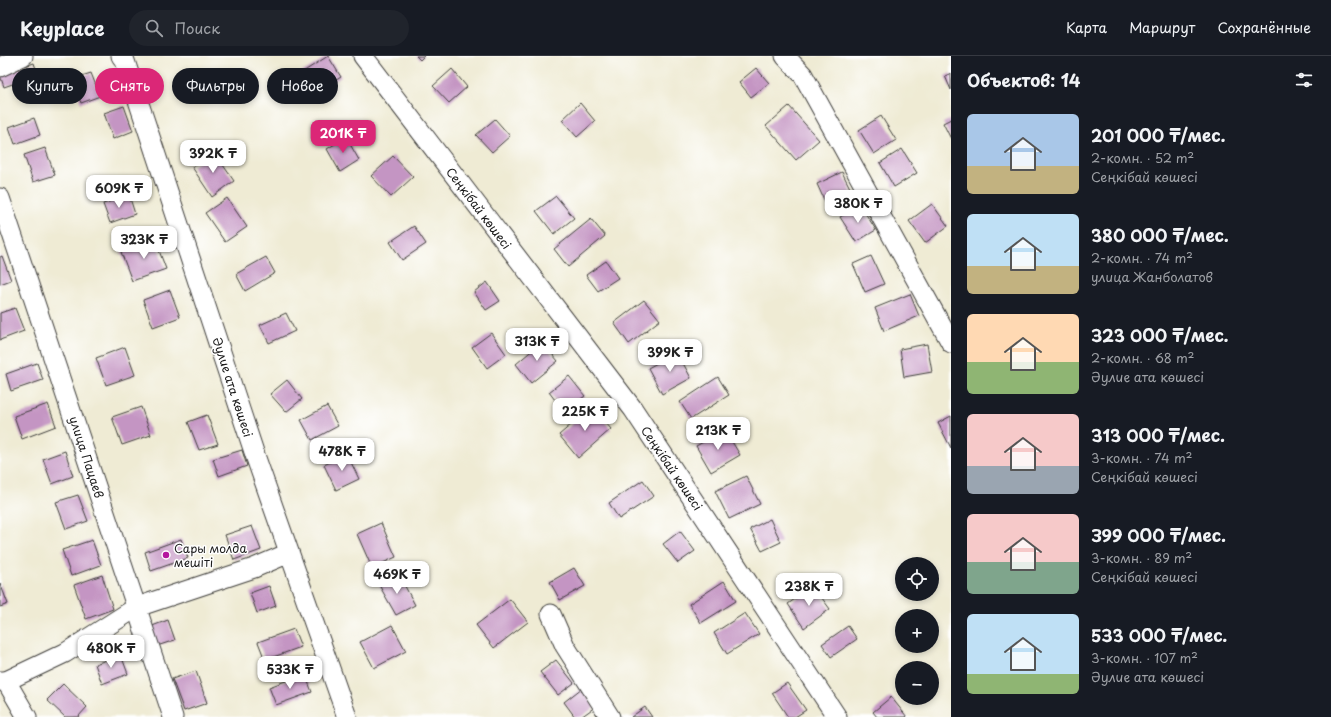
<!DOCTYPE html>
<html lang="ru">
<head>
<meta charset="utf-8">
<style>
  :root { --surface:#171b24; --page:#20242c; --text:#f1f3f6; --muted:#9ea1a6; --line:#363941; --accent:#db2777 }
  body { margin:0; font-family:"Playpen Sans",sans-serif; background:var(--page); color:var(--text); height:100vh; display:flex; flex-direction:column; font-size:15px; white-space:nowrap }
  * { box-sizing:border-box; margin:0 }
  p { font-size:13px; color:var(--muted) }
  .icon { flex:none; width:22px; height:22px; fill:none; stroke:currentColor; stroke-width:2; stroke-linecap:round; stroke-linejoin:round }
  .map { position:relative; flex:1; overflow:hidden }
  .side { display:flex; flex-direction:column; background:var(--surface); width:380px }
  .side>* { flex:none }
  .top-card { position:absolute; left:12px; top:12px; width:380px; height:36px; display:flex; gap:8px }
  .tools { position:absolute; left:895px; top:501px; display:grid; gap:8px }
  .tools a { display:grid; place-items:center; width:44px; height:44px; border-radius:50%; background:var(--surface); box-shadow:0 2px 6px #0003; font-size:20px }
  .price { position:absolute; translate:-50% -34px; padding:0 9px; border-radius:8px; background:#fff; color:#222; font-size:13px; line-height:26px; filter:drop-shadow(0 1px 2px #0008) }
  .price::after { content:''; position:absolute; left:50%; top:24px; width:12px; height:9px; margin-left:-6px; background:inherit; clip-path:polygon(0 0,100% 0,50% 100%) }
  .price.on { background:var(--accent); color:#fff }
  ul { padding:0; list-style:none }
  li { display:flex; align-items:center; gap:12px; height:100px; padding:0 16px }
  li span { display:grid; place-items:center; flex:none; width:112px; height:80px; border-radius:6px; color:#555 }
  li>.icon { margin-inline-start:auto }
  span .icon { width:48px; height:48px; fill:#fffc; stroke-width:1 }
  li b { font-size:17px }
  h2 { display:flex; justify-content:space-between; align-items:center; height:48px; padding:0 16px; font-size:17px }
  .tag { padding:0 14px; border-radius:18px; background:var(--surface); box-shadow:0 2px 6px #0003; font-size:14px; line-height:36px }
  .tag.on { background:var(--accent); color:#fff }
  header { display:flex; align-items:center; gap:24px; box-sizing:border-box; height:56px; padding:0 20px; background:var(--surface); border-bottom:1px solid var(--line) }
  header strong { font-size:19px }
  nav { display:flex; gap:22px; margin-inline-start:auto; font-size:14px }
  .search { width:280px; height:36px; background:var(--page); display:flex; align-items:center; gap:10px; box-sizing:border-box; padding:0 14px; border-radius:22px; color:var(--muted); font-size:15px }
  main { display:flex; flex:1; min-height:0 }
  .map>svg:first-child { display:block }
</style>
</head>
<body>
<header>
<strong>Keyplace</strong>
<div class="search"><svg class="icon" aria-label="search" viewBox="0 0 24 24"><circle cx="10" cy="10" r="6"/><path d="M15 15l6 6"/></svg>Поиск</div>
<nav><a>Карта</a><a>Маршрут</a><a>Сохранённые</a></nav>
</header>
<main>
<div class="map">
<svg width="951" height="661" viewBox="0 0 951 661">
  <rect width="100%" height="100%" fill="#fff"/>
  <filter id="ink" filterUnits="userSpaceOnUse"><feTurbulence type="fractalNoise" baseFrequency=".025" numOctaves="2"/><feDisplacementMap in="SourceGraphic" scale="8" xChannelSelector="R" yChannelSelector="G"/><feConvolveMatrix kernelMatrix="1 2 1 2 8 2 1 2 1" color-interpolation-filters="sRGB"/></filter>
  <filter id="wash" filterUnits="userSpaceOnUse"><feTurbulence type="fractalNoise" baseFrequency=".012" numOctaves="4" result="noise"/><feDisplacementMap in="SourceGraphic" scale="16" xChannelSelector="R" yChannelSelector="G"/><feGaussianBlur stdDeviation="0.9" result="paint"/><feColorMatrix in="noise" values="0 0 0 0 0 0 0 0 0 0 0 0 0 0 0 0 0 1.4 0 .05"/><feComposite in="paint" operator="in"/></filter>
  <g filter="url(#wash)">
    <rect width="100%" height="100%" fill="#efebd4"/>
    <g id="blocks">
      <g fill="#c495c3">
        <path d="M 328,0 L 341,21 L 309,42 L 295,21 Z"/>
        <path d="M 416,0 L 424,0 L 420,4 Z"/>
        <path d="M 34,7 L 38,19 L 4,31 L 0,19 Z"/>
        <path d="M 756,12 L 769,27 L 751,41 L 739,26 Z"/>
        <path d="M 452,13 L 467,31 L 449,47 L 433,30 Z"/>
        <path d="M 91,17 L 100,40 L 81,47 L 72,23 Z"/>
        <path d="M 951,17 L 951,34 L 945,20 Z"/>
        <path d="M 580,47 L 595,65 L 577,81 L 562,64 Z"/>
        <path d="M 124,50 L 133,75 L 113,83 L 104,57 Z"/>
        <path d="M 789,50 L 819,84 L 796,104 L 766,70 Z"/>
        <path d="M 881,60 L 896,84 L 874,98 L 859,74 Z"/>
        <path d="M 34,62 L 40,79 L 15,88 L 9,71 Z"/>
        <path d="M 495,63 L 510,80 L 492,96 L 476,79 Z"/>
        <path d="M 951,63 L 951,83 L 943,67 Z"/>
        <path d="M 346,81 L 359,104 L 340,116 L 327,93 Z"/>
        <path d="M 45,92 L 55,119 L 33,126 L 24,99 Z"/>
        <path d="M 902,93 L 917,117 L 894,131 L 880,107 Z"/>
        <path d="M 214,96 L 234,125 L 212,141 L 192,111 Z"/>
        <path d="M 393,100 L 413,121 L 391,141 L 371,120 Z"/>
        <path d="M 842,116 L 852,136 L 826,148 L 817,128 Z"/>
        <path d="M 129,139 L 135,158 L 110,167 L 103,148 Z"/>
        <path d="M 556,140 L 574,162 L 554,178 L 536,155 Z"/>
        <path d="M 227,142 L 247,171 L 225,186 L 205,157 Z"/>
        <path d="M 932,148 L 948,170 L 925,187 L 909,165 Z"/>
        <path d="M 860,149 L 876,174 L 856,186 L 840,161 Z"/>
        <path d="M 591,163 L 605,180 L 568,211 L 554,193 Z"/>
        <path d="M 414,170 L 426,188 L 402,204 L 390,186 Z"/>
        <path d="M 155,184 L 166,213 L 132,225 L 121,196 Z"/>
        <path d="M 2,200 L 11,224 L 0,228 L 0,201 Z"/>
        <path d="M 871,200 L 884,228 L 865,236 L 853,208 Z"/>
        <path d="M 266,201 L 275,217 L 245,235 L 236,218 Z"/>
        <path d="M 606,205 L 618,222 L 598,235 L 586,219 Z"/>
        <path d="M 487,226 L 500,245 L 486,254 L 474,236 Z"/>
        <path d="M 170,234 L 180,261 L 153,271 L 143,244 Z"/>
        <path d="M 910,238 L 919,260 L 884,275 L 875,252 Z"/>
        <path d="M 644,244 L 660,264 L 629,288 L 614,267 Z"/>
        <path d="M 15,252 L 24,275 L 0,284 L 0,257 Z"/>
        <path d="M 286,257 L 295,275 L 269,287 L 260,269 Z"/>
        <path d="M 491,277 L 506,298 L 487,312 L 472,291 Z"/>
        <path d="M 542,286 L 558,305 L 531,327 L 516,308 Z"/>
        <path d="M 927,288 L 932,316 L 904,321 L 900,293 Z"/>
        <path d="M 125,291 L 135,319 L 106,329 L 96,302 Z"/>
        <path d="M 677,296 L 691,322 L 662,338 L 648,312 Z"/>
        <path d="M 37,307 L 43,324 L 11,335 L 6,318 Z"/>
        <path d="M 569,320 L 585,340 L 564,356 L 549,336 Z"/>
        <path d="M 718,321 L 729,339 L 691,363 L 680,346 Z"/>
        <path d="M 287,324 L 302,343 L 286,356 L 270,338 Z"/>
        <path d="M 48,348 L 56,370 L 22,383 L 14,360 Z"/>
        <path d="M 327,350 L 338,370 L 312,384 L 301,364 Z"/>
        <path d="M 141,351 L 151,379 L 122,389 L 112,361 Z"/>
        <path d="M 592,351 L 611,373 L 578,402 L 559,379 Z"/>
        <path d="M 207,359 L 218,388 L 199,394 L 188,366 Z"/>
        <path d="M 951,360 L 951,392 L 938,367 Z"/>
        <path d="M 725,374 L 740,399 L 711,416 L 696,390 Z"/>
        <path d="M 242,394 L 247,410 L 219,420 L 213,403 Z"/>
        <path d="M 65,395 L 73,420 L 52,428 L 43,403 Z"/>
        <path d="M 347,398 L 359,423 L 336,434 L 324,409 Z"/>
        <path d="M 746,420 L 760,448 L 729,463 L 715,435 Z"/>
        <path d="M 643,424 L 654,440 L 619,463 L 609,447 Z"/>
        <path d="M 78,439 L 88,465 L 66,473 L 56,446 Z"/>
        <path d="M 770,463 L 781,486 L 762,495 L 750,473 Z"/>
        <path d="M 381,467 L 396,501 L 372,512 L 357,478 Z"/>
        <path d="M 252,470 L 261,494 L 234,504 L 225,479 Z"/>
        <path d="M 680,475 L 695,495 L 678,507 L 663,488 Z"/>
        <path d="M 181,483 L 188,502 L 151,515 L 145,496 Z"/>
        <path d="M 92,484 L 101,509 L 71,520 L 62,494 Z"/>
        <path d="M 574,512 L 585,530 L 560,544 L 550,526 Z"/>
        <path d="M 102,519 L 113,553 L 86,563 L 74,529 Z"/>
        <path d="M 399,519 L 415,549 L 396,559 L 379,529 Z"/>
        <path d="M 724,525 L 736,545 L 701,567 L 689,548 Z"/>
        <path d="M 0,527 L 8,548 L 0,551 Z"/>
        <path d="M 269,530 L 276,550 L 257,557 L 250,537 Z"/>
        <path d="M 813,530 L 830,553 L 804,572 L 788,548 Z"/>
        <path d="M 510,543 L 528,566 L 494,592 L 476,569 Z"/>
        <path d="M 745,557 L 759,578 L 727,598 L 714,577 Z"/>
        <path d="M 168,564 L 175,584 L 154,591 L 147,572 Z"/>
        <path d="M 392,569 L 406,595 L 374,612 L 360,586 Z"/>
        <path d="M 848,570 L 857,583 L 831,601 L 822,588 Z"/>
        <path d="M 294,573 L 301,591 L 265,604 L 258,586 Z"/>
        <path d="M 121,599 L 128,618 L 102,628 L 95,608 Z"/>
        <path d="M 556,604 L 574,627 L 558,639 L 540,616 Z"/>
        <path d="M 196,615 L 207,647 L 184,655 L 172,623 Z"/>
        <path d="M 305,618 L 312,636 L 276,649 L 269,631 Z"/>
        <path d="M 787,627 L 806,654 L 795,661 L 788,661 L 772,637 Z"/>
        <path d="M 63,628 L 87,651 L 78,661 L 65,661 L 47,644 Z"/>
        <path d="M 582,632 L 595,651 L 581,661 L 575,661 L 564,646 Z"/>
        <path d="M 891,641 L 907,661 L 877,661 L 873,656 Z"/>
        <path d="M 645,651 L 652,661 L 631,661 Z"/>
      </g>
    </g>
  </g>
  <g filter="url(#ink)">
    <use href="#blocks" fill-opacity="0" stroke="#3c3b38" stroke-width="1"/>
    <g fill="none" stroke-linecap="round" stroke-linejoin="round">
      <defs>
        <g id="minor">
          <path d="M 121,0 L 125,5 L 256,402 L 347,661"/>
          <path d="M 363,0 L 633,353 L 837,661"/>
          <path d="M 785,0 L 803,19 L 951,287"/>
          <path d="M 0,11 L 23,0"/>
          <path d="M 0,142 L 173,661"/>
          <path d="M 551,558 L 565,590 L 610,661"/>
          <path d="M 0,625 L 6,625 L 65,597 L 137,551 L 254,512 L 289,497"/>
          <path d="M 6,625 L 27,661"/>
        </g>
      </defs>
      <use href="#minor" stroke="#3c3b38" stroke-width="21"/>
      <use href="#minor" stroke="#fff" stroke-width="19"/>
    </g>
  </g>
  <circle fill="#b5179e" stroke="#fff" stroke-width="1.5" cx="166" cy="499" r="4"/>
  <g text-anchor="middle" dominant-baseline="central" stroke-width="3" stroke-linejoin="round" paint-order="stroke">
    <g font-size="12" fill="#1c1c1c" stroke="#fff">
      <text transform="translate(479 152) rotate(53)">Сеңкібай көшесі</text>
      <text transform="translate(233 331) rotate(72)">Әулие ата көшесі</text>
      <text transform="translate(87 401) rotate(72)">улица Пацаев</text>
      <text transform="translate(672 412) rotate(56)">Сеңкібай көшесі</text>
    </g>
    <g font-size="12" fill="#1c1c1c" stroke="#fff" text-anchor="start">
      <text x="174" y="492">Сары молда<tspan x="174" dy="14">мешіті</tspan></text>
    </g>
  </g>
</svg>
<div class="tools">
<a><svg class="icon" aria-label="locate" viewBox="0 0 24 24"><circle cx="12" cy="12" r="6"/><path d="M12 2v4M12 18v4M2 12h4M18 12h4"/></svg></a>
<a>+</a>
<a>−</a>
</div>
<b class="price on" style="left:343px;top:98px">201K ₸</b>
<b class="price" style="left:213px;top:118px">392K ₸</b>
<b class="price" style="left:119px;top:153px">609K ₸</b>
<b class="price" style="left:858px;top:168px">380K ₸</b>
<b class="price" style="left:144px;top:204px">323K ₸</b>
<b class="price" style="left:537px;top:306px">313K ₸</b>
<b class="price" style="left:670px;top:317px">399K ₸</b>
<b class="price" style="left:585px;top:376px">225K ₸</b>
<b class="price" style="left:718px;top:395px">213K ₸</b>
<b class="price" style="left:342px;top:416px">478K ₸</b>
<b class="price" style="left:397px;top:539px">469K ₸</b>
<b class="price" style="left:809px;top:551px">238K ₸</b>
<b class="price" style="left:111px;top:613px">480K ₸</b>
<b class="price" style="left:290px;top:634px">533K ₸</b>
<div class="top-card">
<a class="tag">Купить</a>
<a class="tag on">Снять</a>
<a class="tag">Фильтры</a>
<a class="tag">Новое</a>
</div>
</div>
<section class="side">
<h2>Объектов: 14<svg class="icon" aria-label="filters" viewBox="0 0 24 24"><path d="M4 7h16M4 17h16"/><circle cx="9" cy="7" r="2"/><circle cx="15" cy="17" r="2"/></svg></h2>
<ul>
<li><span style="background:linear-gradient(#a9c7e8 65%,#c2b280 0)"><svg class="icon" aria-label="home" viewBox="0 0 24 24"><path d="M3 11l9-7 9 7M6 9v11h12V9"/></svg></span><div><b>201 000 ₸/мес.</b><p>2-комн. · 52 m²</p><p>Сеңкібай көшесі</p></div></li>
<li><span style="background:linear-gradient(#bfe0f5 65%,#c2b280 0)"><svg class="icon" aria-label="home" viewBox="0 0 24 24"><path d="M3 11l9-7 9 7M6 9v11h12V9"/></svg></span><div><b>380 000 ₸/мес.</b><p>2-комн. · 74 m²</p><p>улица Жанболатов</p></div></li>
<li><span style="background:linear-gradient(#ffd9b3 60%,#8fb573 0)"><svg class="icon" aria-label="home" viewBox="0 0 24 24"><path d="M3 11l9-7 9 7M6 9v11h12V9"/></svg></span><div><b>323 000 ₸/мес.</b><p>2-комн. · 68 m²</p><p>Әулие ата көшесі</p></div></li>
<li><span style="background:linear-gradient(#f6c9c9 65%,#9aa5b1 0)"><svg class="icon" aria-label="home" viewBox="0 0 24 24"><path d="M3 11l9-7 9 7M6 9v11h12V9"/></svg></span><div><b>313 000 ₸/мес.</b><p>3-комн. · 74 m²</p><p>Сеңкібай көшесі</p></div></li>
<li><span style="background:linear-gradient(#f6c9c9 60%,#7fa58c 0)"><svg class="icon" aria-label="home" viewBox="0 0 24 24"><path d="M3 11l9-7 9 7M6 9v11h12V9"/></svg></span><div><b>399 000 ₸/мес.</b><p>3-комн. · 89 m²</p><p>Сеңкібай көшесі</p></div></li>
<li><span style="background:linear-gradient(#bfe0f5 75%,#8fb573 0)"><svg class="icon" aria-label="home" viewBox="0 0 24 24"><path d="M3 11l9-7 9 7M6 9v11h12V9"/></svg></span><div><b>533 000 ₸/мес.</b><p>3-комн. · 107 m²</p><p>Әулие ата көшесі</p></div></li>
</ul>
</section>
</main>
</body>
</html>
